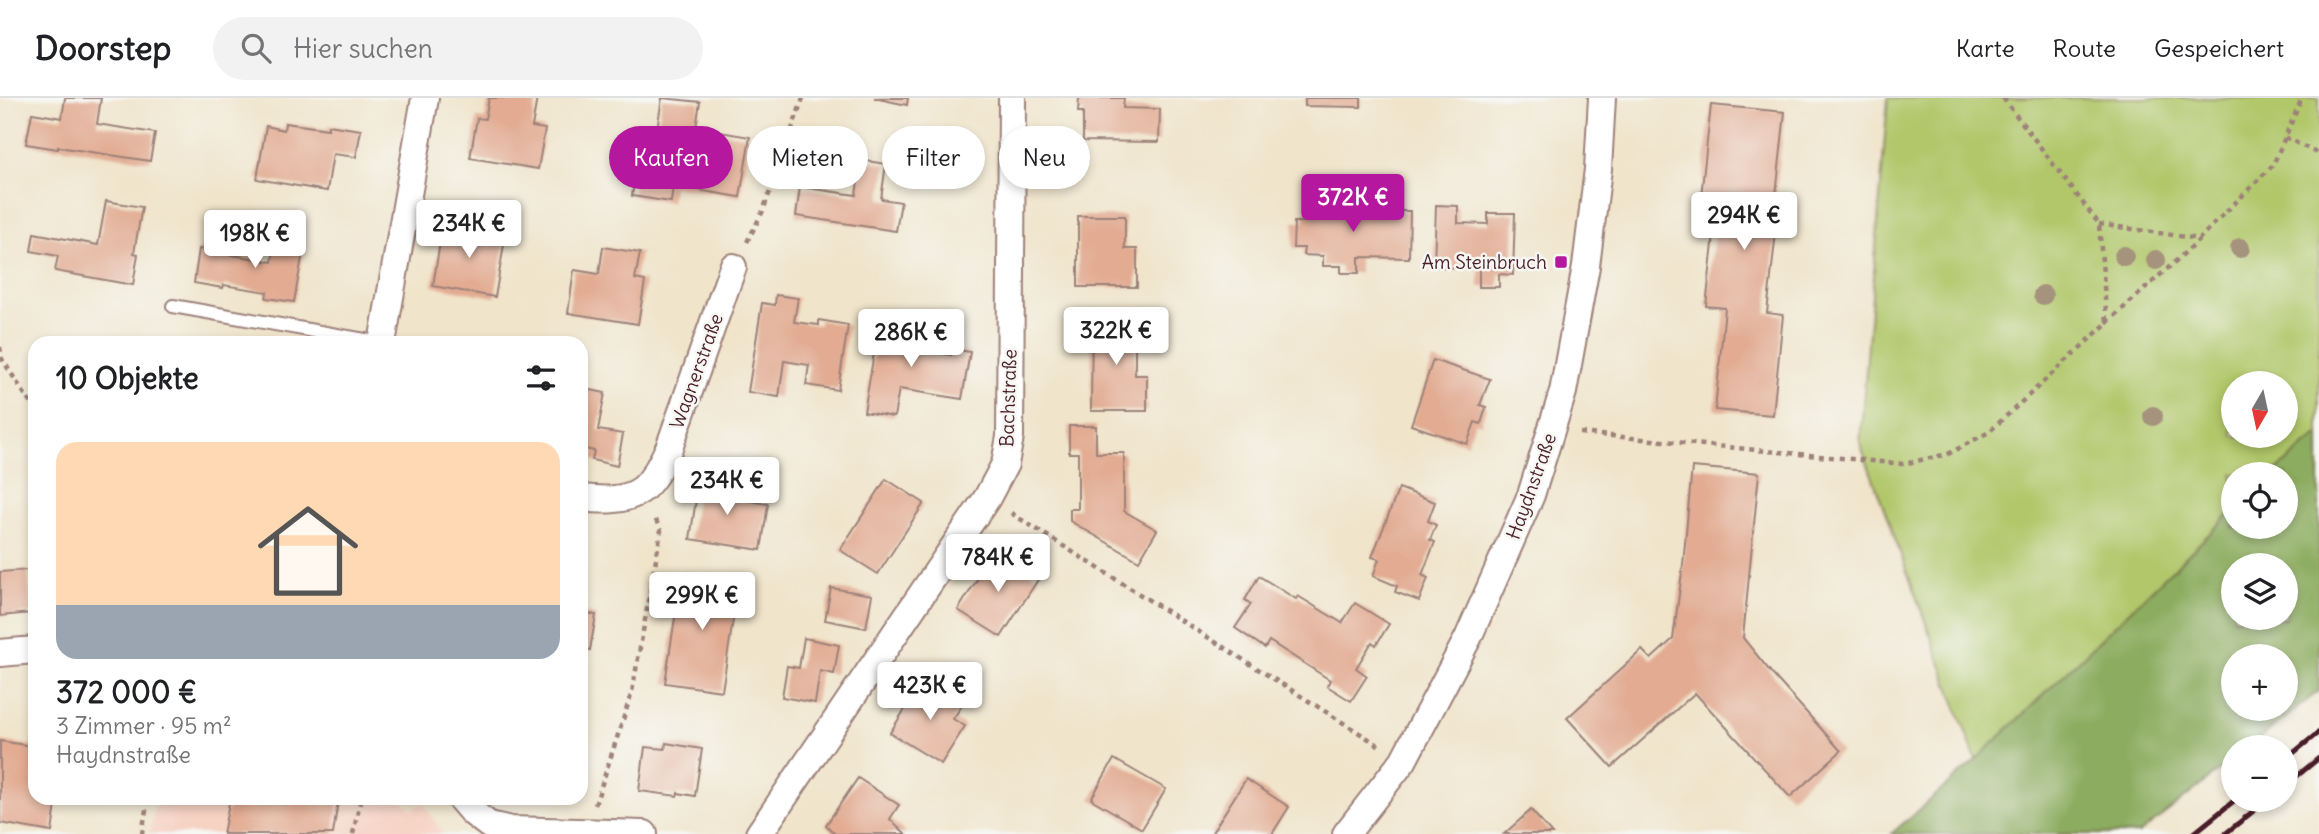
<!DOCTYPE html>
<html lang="de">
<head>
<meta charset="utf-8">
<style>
  :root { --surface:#fff; --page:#f2f2f2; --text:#202124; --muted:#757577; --line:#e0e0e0; --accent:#b5179e }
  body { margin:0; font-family:Delius,sans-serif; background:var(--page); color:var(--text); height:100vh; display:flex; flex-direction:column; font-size:26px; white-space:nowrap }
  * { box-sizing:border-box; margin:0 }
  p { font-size:23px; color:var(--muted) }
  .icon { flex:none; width:38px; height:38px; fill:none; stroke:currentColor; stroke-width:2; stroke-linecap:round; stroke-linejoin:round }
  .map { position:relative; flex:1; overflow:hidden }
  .drawer { position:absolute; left:28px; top:238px; width:560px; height:469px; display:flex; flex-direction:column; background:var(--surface); border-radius:21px; box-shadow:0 4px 10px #0003 }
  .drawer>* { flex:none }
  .top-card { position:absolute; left:609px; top:28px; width:665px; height:63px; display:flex; gap:14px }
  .needle { width:46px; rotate:189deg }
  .buttons { position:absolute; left:2221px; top:273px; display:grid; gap:14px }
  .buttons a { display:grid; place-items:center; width:77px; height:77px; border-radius:50%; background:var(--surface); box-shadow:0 4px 10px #0003; font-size:35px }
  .price { position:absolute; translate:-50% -60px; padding:0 16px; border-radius:7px; background:#fff; color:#222; font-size:23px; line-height:46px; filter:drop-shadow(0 2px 4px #0008) }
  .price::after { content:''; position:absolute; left:50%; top:42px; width:21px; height:16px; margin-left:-10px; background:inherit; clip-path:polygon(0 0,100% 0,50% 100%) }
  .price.active { background:var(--accent); color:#fff }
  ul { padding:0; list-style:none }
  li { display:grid; align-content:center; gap:14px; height:371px; padding:0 28px }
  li+li { border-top:2px solid var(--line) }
  li span { display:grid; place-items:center; height:217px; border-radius:21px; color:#555 }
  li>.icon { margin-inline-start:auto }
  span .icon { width:126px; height:126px; fill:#fffc; stroke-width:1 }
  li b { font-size:30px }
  h2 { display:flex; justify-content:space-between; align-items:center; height:84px; padding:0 28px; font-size:30px }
  .tag { padding:0 24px; border-radius:32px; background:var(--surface); box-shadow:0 4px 10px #0003; font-size:24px; line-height:63px }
  .tag.active { background:var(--accent); color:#fff }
  header { display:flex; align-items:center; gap:42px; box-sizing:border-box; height:98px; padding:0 35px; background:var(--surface); border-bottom:2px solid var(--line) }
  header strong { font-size:33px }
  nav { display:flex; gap:38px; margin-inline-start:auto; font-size:24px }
  .search { width:490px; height:63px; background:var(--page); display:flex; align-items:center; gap:18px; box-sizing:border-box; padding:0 24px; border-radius:38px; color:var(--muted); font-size:26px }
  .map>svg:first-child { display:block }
</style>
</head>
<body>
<header>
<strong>Doorstep</strong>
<div class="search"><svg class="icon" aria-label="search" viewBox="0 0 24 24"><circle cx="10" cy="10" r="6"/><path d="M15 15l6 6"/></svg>Hier suchen</div>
<nav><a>Karte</a><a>Route</a><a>Gespeichert</a></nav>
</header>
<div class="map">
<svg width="2319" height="736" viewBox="0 0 2319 736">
  <rect width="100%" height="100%" fill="#f6f6f2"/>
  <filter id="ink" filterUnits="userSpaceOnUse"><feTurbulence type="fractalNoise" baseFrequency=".0143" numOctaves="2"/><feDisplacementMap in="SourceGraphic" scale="14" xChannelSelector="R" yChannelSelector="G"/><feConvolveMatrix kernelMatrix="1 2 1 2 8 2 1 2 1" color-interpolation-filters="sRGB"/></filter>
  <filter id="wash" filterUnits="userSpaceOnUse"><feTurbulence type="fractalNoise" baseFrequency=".00686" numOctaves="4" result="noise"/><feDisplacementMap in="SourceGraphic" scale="28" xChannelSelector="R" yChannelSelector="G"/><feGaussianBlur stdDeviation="1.57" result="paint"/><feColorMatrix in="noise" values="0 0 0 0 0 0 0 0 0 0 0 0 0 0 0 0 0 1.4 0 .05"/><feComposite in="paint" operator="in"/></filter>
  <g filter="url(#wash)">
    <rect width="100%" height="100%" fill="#f0e4ca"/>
    <path fill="#f6d2c3" d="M 156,700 L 400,700 L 411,712 L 423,705 L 443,736 L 150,736 Z"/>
    <path fill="#b1c76b" stroke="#7e734b" stroke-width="2" fill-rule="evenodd" d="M 1888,0 L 2319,0 L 2319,336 L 2273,376 L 2233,376 L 2233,413 L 1976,662 L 1860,345 ZM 2233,285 L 2286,285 L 2286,338 L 2233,338 Z"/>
    <path fill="#8cac5f" stroke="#6b6645" stroke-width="2" fill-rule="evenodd" d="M 2319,336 L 2319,593 L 2248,649 L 2233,649 L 2233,662 L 2139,736 L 1891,736 L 1976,662 L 2233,413 L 2233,429 L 2286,429 L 2286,376 L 2273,376 ZM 2233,467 L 2286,467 L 2286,520 L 2233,520 ZM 2233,558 L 2286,558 L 2286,611 L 2233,611 Z"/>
    <g id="blocks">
      <g fill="#e2ab92">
        <path d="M 65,0 L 101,0 L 97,26 L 155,35 L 150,63 L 58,49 L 58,51 L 26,46 L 32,15 L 62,20 Z"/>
        <path d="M 489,0 L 537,0 L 532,29 L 545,31 L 538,71 L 470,60 L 477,20 L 485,21 Z"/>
        <path d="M 662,0 L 700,4 L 696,30 L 750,39 L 740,99 L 673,88 L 671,104 L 632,98 L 637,67 L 651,69 Z"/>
        <path d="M 874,0 L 908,0 L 907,7 Z"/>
        <path d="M 1079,0 L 1124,0 L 1123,10 L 1160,11 L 1159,44 L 1083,43 L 1083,14 L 1078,14 Z"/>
        <path d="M 1305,0 L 1361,0 L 1361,9 L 1305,8 Z"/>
        <path d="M 1711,7 L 1785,14 L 1774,116 L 1778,116 L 1767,215 L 1783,217 L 1773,317 L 1715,312 L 1725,210 L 1706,208 L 1717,110 L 1700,108 Z"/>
        <path d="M 285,25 L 328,31 L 328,27 L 361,32 L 356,59 L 333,56 L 327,93 L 257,81 L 266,28 L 284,32 Z"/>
        <path d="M 861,62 L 886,66 L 881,101 L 901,104 L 896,133 L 796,118 L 800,89 L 856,97 Z"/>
        <path d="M 1322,102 L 1380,104 L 1380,113 L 1410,113 L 1409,160 L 1359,159 L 1359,175 L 1341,175 L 1341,168 L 1323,168 L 1323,158 L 1303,157 L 1304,150 L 1293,150 L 1294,124 L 1304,124 L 1304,114 L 1322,115 Z"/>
        <path d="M 106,103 L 142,109 L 134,155 L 138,156 L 133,187 L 55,173 L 58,158 L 31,153 L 34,135 L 98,147 Z"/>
        <path d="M 1436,107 L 1458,108 L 1458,125 L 1488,126 L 1488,115 L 1515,115 L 1513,177 L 1499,176 L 1499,189 L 1479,189 L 1479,170 L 1434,169 Z"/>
        <path d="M 1078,118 L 1125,118 L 1125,151 L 1137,151 L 1137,189 L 1078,189 Z"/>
        <path d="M 443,125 L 506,135 L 495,199 L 433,188 Z"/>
        <path d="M 276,139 L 305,143 L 294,204 L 266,200 L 267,194 L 224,187 L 223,190 L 194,185 L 199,151 L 272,164 Z"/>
        <path d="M 603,149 L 640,155 L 635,181 L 645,183 L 638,226 L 568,215 L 574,172 L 599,176 Z"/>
        <path d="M 776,197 L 798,200 L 794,224 L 819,227 L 819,222 L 848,227 L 838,292 L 806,287 L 809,267 L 784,263 L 779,299 L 748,294 L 762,205 L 775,207 Z"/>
        <path d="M 1092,218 L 1135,219 L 1135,277 L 1147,277 L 1147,313 L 1091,313 Z"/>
        <path d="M 880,220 L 917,226 L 913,250 L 951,257 L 952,251 L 970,254 L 962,301 L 899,291 L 894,319 L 864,314 Z"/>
        <path d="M 1433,262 L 1490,281 L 1480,307 L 1486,309 L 1481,326 L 1475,324 L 1467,346 L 1411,327 Z"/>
        <path d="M 581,290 L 605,295 L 598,332 L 623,336 L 617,368 L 592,362 L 594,353 L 581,350 Z"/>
        <path d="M 1069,328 L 1096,328 L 1096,355 L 1124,355 L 1124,413 L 1157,432 L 1139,463 L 1070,423 L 1070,411 L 1078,411 L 1078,355 L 1069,355 Z"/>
        <path d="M 1692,369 L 1759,375 L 1743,540 L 1773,577 L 1841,653 L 1790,699 L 1695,595 L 1612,669 L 1567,620 L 1642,552 L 1651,561 L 1673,541 L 1683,467 Z"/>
        <path d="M 700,375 L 724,379 L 721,398 L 768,406 L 761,452 L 690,441 Z"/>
        <path d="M 886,381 L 924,405 L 878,476 L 840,452 Z"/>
        <path d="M 1399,390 L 1435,404 L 1428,423 L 1436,427 L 1430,442 L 1435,444 L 1422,477 L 1428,480 L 1419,503 L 1395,494 L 1397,488 L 1373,478 L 1379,461 L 1372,459 Z"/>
        <path d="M 995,453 L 1039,480 L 1001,539 L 958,512 Z"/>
        <path d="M 28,472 L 31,515 L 0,518 L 0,474 Z"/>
        <path d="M 682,474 L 739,483 L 722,593 L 665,585 Z"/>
        <path d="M 1259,478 L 1296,501 L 1298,498 L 1342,525 L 1355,505 L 1389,526 L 1376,547 L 1372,544 L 1356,570 L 1367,578 L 1351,603 L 1327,588 L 1330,582 L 1269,543 L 1265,550 L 1235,530 L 1251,506 L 1245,502 Z"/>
        <path d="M 831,490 L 872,497 L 866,530 L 825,522 Z"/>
        <path d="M 581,514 L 596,517 L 590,552 L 581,550 Z"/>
        <path d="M 804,540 L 839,547 L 834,576 L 820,573 L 815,605 L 782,599 L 787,568 L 799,570 Z"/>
        <path d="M 924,581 L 963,606 L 953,621 L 965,628 L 941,666 L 890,635 Z"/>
        <path d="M 34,640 L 35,700 L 57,700 L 52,734 L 0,725 L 0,643 L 32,648 Z"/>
        <path d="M 666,645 L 702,651 L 695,698 L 678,695 L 677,698 L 639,693 L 645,649 L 665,651 Z"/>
        <path d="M 1114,661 L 1166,691 L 1142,731 L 1091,701 Z"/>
        <path d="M 858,680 L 899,707 L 890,721 L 906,736 L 835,736 L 826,727 Z"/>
        <path d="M 1246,681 L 1289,709 L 1272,736 L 1211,736 Z"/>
        <path d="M 230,700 L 322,700 L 338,703 L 333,736 L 223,736 Z"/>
        <path d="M 1531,712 L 1552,736 L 1504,736 Z"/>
      </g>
    </g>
  </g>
  <g filter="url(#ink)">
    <use href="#blocks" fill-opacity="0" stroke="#9d827a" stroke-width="2"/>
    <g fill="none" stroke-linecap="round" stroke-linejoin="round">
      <defs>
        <path id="service" d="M 173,208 L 382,245"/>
        <g id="minor">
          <path d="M 382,245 L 425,0"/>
          <path d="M 581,400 C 600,402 625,404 641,392 C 654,383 662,363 669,350 L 733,169"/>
          <path d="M 0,555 L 35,552"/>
          <path d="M 460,700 L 472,714 L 489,727 L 511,732 L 644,736"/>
          <path d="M 759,736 L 987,400 L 1005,366 L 1010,339 L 1012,0"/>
          <path d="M 1346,736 L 1403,663 L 1468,540 L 1531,397 L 1563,294 L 1586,168 L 1598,71 L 1602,0"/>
        </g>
      </defs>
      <use href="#service" stroke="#9d827a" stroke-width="16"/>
      <use href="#minor" stroke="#9d827a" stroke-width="30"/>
      <g stroke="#9d827a" stroke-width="4.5" stroke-dasharray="5 5" stroke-linecap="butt">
        <path d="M 2285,39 L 2319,56"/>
        <path d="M 2099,126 L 2199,141 L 2273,67 L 2302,0"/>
        <path d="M 747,144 L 763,113 L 803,0"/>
        <path d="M 2107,225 L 2199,142"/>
        <path d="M 0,249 L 2,261 L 35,312"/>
        <path d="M 1580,335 L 1903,366 L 1948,356 L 1989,334 L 2107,225 L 2099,126 L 2003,0"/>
        <path d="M 1011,415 L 1380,648"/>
        <path d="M 595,707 L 632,594 L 661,433 L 654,418"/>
        <path d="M 142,736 L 148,700"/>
        <path d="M 353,736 L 361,700"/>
      </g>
      <use href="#service" stroke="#fff" stroke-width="12"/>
      <use href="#minor" stroke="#fff" stroke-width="26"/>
      <g stroke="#4a1f2b" stroke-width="5">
        <path d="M 2286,661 L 2319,634"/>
        <path d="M 2286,687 L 2319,660"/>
        <path d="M 2193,736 L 2235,702"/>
        <path d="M 2225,736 L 2267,702"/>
      </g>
    </g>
    <g fill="#a6937d">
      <circle cx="2240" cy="150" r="10"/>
      <circle cx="2124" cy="158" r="10"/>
      <circle cx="2156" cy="162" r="10"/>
      <circle cx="2043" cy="197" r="10"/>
      <circle cx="2153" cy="318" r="10"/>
    </g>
  </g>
  <rect fill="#b5179e" stroke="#f6f6f2" stroke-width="2.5" x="1554" y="157" width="14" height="14" rx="3.5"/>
  <g text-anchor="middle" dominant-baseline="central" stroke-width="5" stroke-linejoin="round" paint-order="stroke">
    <g font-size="19" fill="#4a1f2b" stroke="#f6f6f2" text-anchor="end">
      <text x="1547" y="164">Am Steinbruch</text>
    </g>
    <g font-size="19" fill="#4a1f2b" stroke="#f6f6f2">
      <text transform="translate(696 273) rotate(-70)">Wagnerstraße</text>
      <text transform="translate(1008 300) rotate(-88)">Bachstraße</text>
      <text transform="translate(1531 388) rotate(-70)">Haydnstraße</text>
    </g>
  </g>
</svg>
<div class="buttons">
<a><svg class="needle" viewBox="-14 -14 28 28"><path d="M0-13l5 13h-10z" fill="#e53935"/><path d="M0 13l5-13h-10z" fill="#757577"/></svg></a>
<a><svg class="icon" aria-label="locate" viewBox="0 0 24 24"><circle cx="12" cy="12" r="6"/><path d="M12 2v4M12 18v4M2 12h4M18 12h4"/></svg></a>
<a><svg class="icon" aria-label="layers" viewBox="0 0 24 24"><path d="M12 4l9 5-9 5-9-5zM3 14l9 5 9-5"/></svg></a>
<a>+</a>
<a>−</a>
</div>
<b class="price active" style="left:1353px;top:136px">372K €</b>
<b class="price" style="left:1744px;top:154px">294K €</b>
<b class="price" style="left:469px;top:162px">234K €</b>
<b class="price" style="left:255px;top:172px">198K €</b>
<b class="price" style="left:1116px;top:269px">322K €</b>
<b class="price" style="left:911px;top:271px">286K €</b>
<b class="price" style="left:727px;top:419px">234K €</b>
<b class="price" style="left:998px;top:496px">784K €</b>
<b class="price" style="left:702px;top:534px">299K €</b>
<b class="price" style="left:930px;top:624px">423K €</b>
<div class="top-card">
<a class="tag active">Kaufen</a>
<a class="tag">Mieten</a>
<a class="tag">Filter</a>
<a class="tag">Neu</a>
</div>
<section class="drawer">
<h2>10 Objekte<svg class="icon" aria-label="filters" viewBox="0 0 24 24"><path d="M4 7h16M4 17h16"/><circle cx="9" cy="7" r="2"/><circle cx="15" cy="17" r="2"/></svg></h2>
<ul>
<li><span style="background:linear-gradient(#ffd9b3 75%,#9aa5b1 0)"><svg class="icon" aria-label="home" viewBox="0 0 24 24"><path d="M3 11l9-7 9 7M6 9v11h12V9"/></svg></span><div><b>372 000 €</b><p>3 Zimmer · 95 m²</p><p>Haydnstraße</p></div></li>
</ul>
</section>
</div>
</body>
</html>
